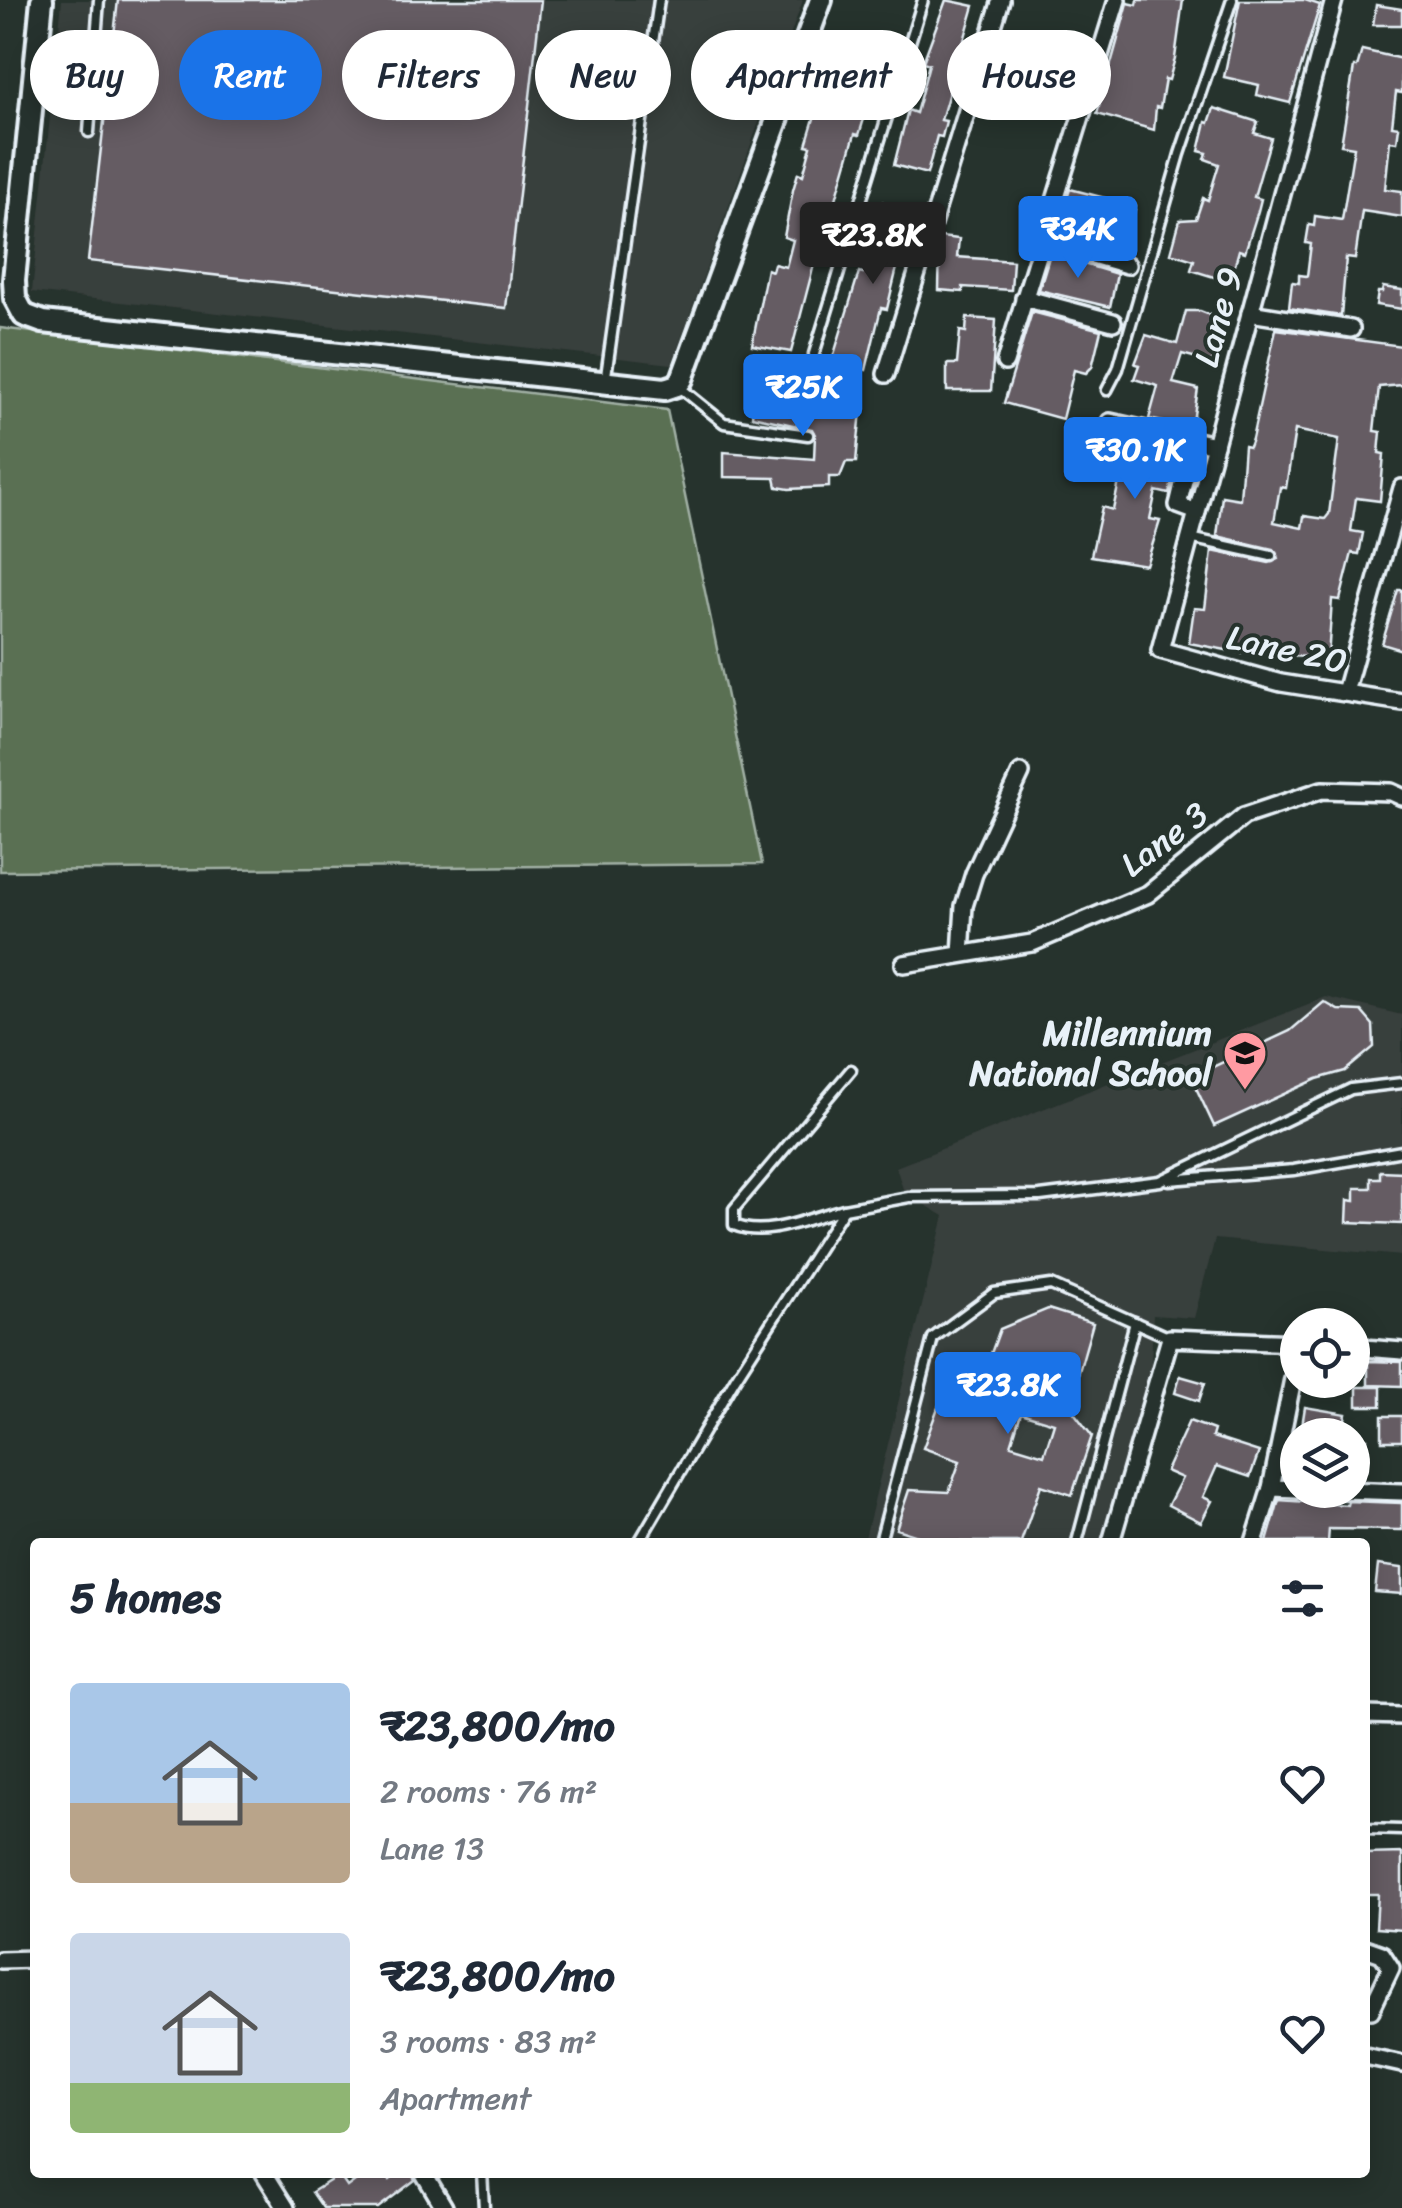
<!DOCTYPE html>
<html lang="en">
<head>
<meta charset="utf-8">
<style>
  :root { --surface:#fff; --page:#f6f6f7; --text:#1f2937; --muted:#747a83; --accent:#1a73e8 }
  body { margin:0; font-family:Sriracha,sans-serif; background:var(--page); color:var(--text); height:100vh; display:flex; flex-direction:column; font-size:38px; white-space:nowrap }
  * { box-sizing:border-box; margin:0 }
  p { font-size:32px; color:var(--muted) }
  .icon { flex:none; width:55px; height:55px; fill:none; stroke:currentColor; stroke-width:2; stroke-linecap:round; stroke-linejoin:round }
  .map { position:relative; flex:1; overflow:hidden }
  .panel { position:absolute; left:30px; top:1538px; width:1340px; height:640px; display:flex; flex-direction:column; background:var(--surface); border-radius:10px; box-shadow:0 5px 25px #0003 }
  .panel>* { flex:none }
  .banner { position:absolute; left:30px; top:30px; width:1342px; height:90px; display:flex; gap:20px }
  .fabs { position:absolute; left:1280px; top:1308px; display:grid; gap:20px }
  .fabs a { display:grid; place-items:center; width:90px; height:90px; border-radius:50%; background:var(--surface); box-shadow:0 5px 25px #0003; font-size:50px }
  .price { position:absolute; translate:-50% -85px; padding:0 22px; border-radius:10px; background:var(--accent); color:#fff; font-size:32px; line-height:65px; filter:drop-shadow(0 2px 5px #0008) }
  .price::after { content:''; position:absolute; left:50%; top:60px; width:30px; height:22px; margin-left:-15px; background:inherit; clip-path:polygon(0 0,100% 0,50% 100%) }
  .price.active { background:#222; color:#fff }
  ul { padding:0; list-style:none }
  li { display:flex; align-items:center; gap:30px; height:250px; padding:0 40px }
  li span { display:grid; place-items:center; flex:none; width:280px; height:200px; border-radius:10px; color:#555 }
  li>.icon { margin-inline-start:auto }
  span .icon { width:120px; height:120px; fill:#fffc; stroke-width:1 }
  li b { font-size:42px }
  h2 { display:flex; justify-content:space-between; align-items:center; height:120px; padding:0 40px; font-size:42px }
  .chip { padding:0 35px; border-radius:45px; background:var(--surface); box-shadow:0 5px 25px #0003; font-size:35px; line-height:90px }
  .chip.active { background:var(--accent); color:#fff }
  .map>svg:first-child { display:block }
</style>
</head>
<body>
<div class="map">
<svg width="1402" height="2208" viewBox="0 0 1402 2208">
  <rect width="100%" height="100%" fill="#26332d"/>
  <filter id="ink" filterUnits="userSpaceOnUse"><feTurbulence type="fractalNoise" baseFrequency=".01" numOctaves="2"/><feDisplacementMap in="SourceGraphic" scale="20" xChannelSelector="R" yChannelSelector="G"/><feConvolveMatrix kernelMatrix="1 2 1 2 8 2 1 2 1" color-interpolation-filters="sRGB"/></filter>
  <g filter="url(#ink)">
    <g fill="#393f3d">
      <path d="M 62,0 L 803,0 L 672,364 L 32,292 Z"/>
      <path d="M 1326,997 L 1402,1015 L 1402,1256 L 1215,1239 L 1194,1318 L 1153,1315 L 1151,1366 L 1101,1542 L 864,1542 L 944,1216 L 904,1192 L 896,1167 Z"/>
    </g>
    <path fill="#5a6f52" stroke="#a1b0a5" stroke-width="2.5" d="M 0,328 L 667,410 L 762,864 L 0,871 Z"/>
    <g fill="#655c63" stroke="#e8f1f8" stroke-width="2.5" fill-rule="evenodd">
      <path d="M 118,0 L 541,0 L 506,308 L 88,261 Z"/>
      <path d="M 946,0 L 974,6 L 941,120 L 946,121 L 942,137 L 937,136 L 927,174 L 894,165 L 908,110 L 916,113 L 929,64 L 923,62 Z"/>
      <path d="M 1138,0 L 1183,0 L 1175,58 L 1169,80 L 1165,79 L 1160,108 L 1156,107 L 1154,130 L 1097,114 L 1128,3 L 1137,5 Z"/>
      <path d="M 1240,0 L 1305,0 L 1320,5 L 1290,103 L 1257,95 L 1259,85 L 1224,77 Z"/>
      <path d="M 1376,5 L 1402,9 L 1402,25 L 1373,25 Z"/>
      <path d="M 1362,50 L 1402,59 L 1402,93 L 1396,92 L 1392,126 L 1399,127 L 1397,142 L 1390,141 L 1385,189 L 1402,191 L 1402,217 L 1362,211 L 1355,259 L 1346,258 L 1341,316 L 1289,308 L 1292,282 L 1299,283 L 1299,275 L 1307,276 L 1311,244 L 1306,243 L 1309,225 L 1314,226 L 1315,216 L 1342,220 L 1354,147 L 1341,145 L 1354,67 L 1357,67 Z"/>
      <path d="M 828,72 L 874,86 L 859,135 L 855,134 L 821,251 L 816,257 L 791,352 L 752,345 L 767,269 L 772,271 L 774,264 L 786,267 L 793,240 L 784,237 L 793,190 L 798,173 L 803,175 L 811,146 L 806,145 Z"/>
      <path d="M 1214,108 L 1258,122 L 1254,133 L 1271,138 L 1254,197 L 1261,199 L 1258,211 L 1245,252 L 1239,250 L 1230,282 L 1191,270 L 1194,260 L 1171,253 L 1180,220 L 1196,219 L 1203,198 L 1208,200 L 1219,164 L 1205,159 L 1207,153 L 1199,151 L 1206,122 L 1209,123 Z"/>
      <path d="M 1070,189 L 1136,206 L 1123,252 L 1057,233 Z"/>
      <path d="M 883,202 L 911,210 L 887,309 L 881,308 L 866,370 L 832,361 L 859,272 L 863,273 L 866,265 L 876,213 L 880,214 Z"/>
      <path d="M 940,237 L 959,239 L 957,257 L 1013,261 L 1011,290 L 963,287 L 963,292 L 939,290 Z"/>
      <path d="M 1050,254 L 1117,274 L 1110,307 L 1039,290 Z"/>
      <path d="M 1383,287 L 1402,290 L 1402,309 L 1376,305 L 1378,292 L 1382,292 Z"/>
      <path d="M 1186,311 L 1200,311 L 1228,322 L 1222,345 L 1218,344 L 1212,362 L 1182,354 L 1173,383 L 1198,389 L 1192,428 L 1149,419 L 1158,386 L 1134,379 L 1139,365 L 1135,364 L 1146,335 L 1177,344 Z"/>
      <path d="M 1032,312 L 1101,330 L 1092,367 L 1086,373 L 1074,370 L 1062,419 L 1004,403 Z"/>
      <path d="M 967,318 L 996,320 L 991,391 L 947,391 L 947,364 L 957,364 L 960,331 L 966,332 Z"/>
      <path d="M 1276,329 L 1402,346 L 1402,385 L 1379,387 L 1374,431 L 1381,432 L 1379,453 L 1384,454 L 1380,501 L 1356,498 L 1351,531 L 1363,533 L 1359,554 L 1352,553 L 1340,600 L 1332,599 L 1328,658 L 1270,655 L 1270,649 L 1243,644 L 1242,653 L 1189,643 L 1194,608 L 1205,609 L 1212,551 L 1269,563 L 1278,559 L 1273,549 L 1217,536 L 1222,496 L 1240,499 L 1244,446 L 1249,447 L 1252,439 ZM 1295,430 L 1339,439 L 1329,514 L 1325,519 L 1304,516 L 1302,528 L 1274,522 L 1280,487 L 1286,488 Z"/>
      <path d="M 785,386 L 830,391 L 830,396 L 846,397 L 845,407 L 861,410 L 856,462 L 846,462 L 840,477 L 829,477 L 829,487 L 789,489 L 777,487 L 775,478 L 724,477 L 724,452 L 814,459 L 815,435 L 812,429 L 752,416 L 754,398 L 773,398 L 773,391 L 785,391 Z"/>
      <path d="M 1136,439 L 1180,449 L 1169,494 L 1156,491 L 1150,519 L 1160,521 L 1146,565 L 1091,556 L 1102,507 L 1113,510 L 1120,477 L 1114,476 L 1121,444 L 1133,447 Z"/>
      <path d="M 1398,590 L 1402,590 L 1402,650 L 1382,644 Z"/>
      <path d="M 1324,1002 L 1338,1010 L 1361,1011 L 1373,1025 L 1374,1047 L 1345,1071 L 1317,1079 L 1214,1126 L 1191,1077 L 1290,1031 Z"/>
      <path d="M 1380,1171 L 1402,1172 L 1402,1224 L 1347,1222 L 1348,1200 L 1355,1201 L 1355,1188 L 1371,1188 L 1371,1178 L 1380,1178 Z"/>
      <path d="M 1048,1309 L 1093,1323 L 1069,1406 L 1092,1436 L 1072,1495 L 1041,1485 L 1021,1542 L 936,1542 L 896,1529 L 909,1490 L 949,1492 L 960,1461 L 923,1448 L 940,1402 L 969,1413 L 1000,1329 ZM 1021,1413 L 1054,1423 L 1044,1455 L 1011,1445 Z"/>
      <path d="M 1368,1361 L 1402,1362 L 1402,1386 L 1368,1385 Z"/>
      <path d="M 1180,1376 L 1205,1383 L 1199,1401 L 1175,1393 Z"/>
      <rect x="1357" y="1387" width="24" height="19"/>
      <path d="M 1305,1407 L 1346,1414 L 1342,1433 L 1302,1426 Z"/>
      <rect x="1382" y="1416" width="20" height="25"/>
      <path d="M 1189,1421 L 1214,1430 L 1212,1437 L 1259,1452 L 1250,1477 L 1217,1466 L 1203,1497 L 1212,1501 L 1201,1522 L 1168,1505 L 1182,1478 L 1166,1471 Z"/>
      <path d="M 1352,1438 L 1367,1439 L 1366,1471 L 1352,1471 Z"/>
      <path d="M 1279,1500 L 1347,1505 L 1348,1501 L 1402,1503 L 1402,1530 L 1329,1529 L 1328,1542 L 1267,1542 Z"/>
      <path d="M 1378,1565 L 1402,1568 L 1402,1594 L 1375,1592 Z"/>
      <path d="M 1402,1853 L 1402,1930 L 1376,1928 L 1378,1894 L 1365,1894 L 1365,1854 Z"/>
      <path d="M 367,2172 L 385,2172 L 390,2180 L 400,2172 L 412,2172 L 415,2180 L 378,2208 L 323,2208 L 312,2192 L 339,2175 L 347,2187 Z"/>
    </g>
    <g fill="none" stroke-linecap="round" stroke-linejoin="round">
      <defs>
        <g id="service">
          <path d="M 976,80 L 1035,96"/>
          <path d="M 89,132 L 99,0"/>
          <path d="M 814,354 L 923,0"/>
          <path d="M 605,383 L 659,0"/>
          <path d="M 677,385 L 724,423 L 808,435"/>
          <path d="M 1107,390 L 1118,369 L 1180,154 L 1232,0"/>
          <path d="M 1190,538 L 1271,556"/>
          <path d="M 1169,1180 L 1294,1170 L 1402,1151"/>
          <path d="M 844,1209 L 909,1197 L 1040,1196 L 1160,1181 L 1351,1089 L 1402,1083"/>
          <path d="M 639,1542 L 735,1379 L 844,1209 C 810,1217 767,1239 734,1225 L 734,1209 L 851,1070"/>
          <path d="M 880,1542 L 933,1338 L 994,1293 L 1051,1285 L 1170,1338"/>
          <path d="M 1077,1542 L 1135,1322"/>
          <path d="M 1365,1829 L 1402,1830"/>
          <path d="M 482,2172 L 484,2208"/>
        </g>
        <g id="minor">
          <path d="M 1334,0 L 1160,650 L 1281,683 L 1402,702"/>
          <path d="M 1042,240 L 1127,265"/>
          <path d="M 1024,298 L 1113,322"/>
          <path d="M 1250,313 L 1351,329"/>
          <path d="M 1005,362 L 1117,0"/>
          <path d="M 886,374 L 1001,0"/>
          <path d="M 1110,422 L 1215,445"/>
          <path d="M 1194,440 L 1178,505 L 1197,512"/>
          <path d="M 1345,692 L 1402,488"/>
          <path d="M 961,954 L 964,906 L 974,874 L 1021,773"/>
          <path d="M 904,964 L 1032,943 L 1148,894 L 1244,816 L 1322,790 L 1391,792 L 1402,797"/>
          <path d="M 1352,1347 L 1402,1351"/>
          <path d="M 1271,1488 L 1298,1489"/>
          <path d="M 1342,1490 L 1402,1492"/>
          <path d="M 1111,1542 L 1170,1338 L 1298,1343"/>
          <path d="M 1254,1542 L 1271,1488 L 1298,1354"/>
          <path d="M 1365,1715 L 1402,1716"/>
          <path d="M 1365,1948 L 1382,1954 L 1391,1968 L 1371,2010 L 1365,2009"/>
          <path d="M 0,1960 L 35,1959"/>
          <path d="M 1365,2056 L 1402,2064"/>
          <path d="M 423,2172 L 444,2207"/>
          <path d="M 264,2173 L 286,2208"/>
        </g>
        <path id="tertiary" d="M 42,0 L 14,280 L 15,298 L 24,315 L 43,322 L 665,389 L 677,385 L 682,379 L 821,0"/>
      </defs>
      <use href="#service" stroke="#e8f1f8" stroke-width="15"/>
      <use href="#minor" stroke="#e8f1f8" stroke-width="22"/>
      <use href="#tertiary" stroke="#e8f1f8" stroke-width="28"/>
      <use href="#service" stroke="#26332d" stroke-width="8"/>
      <use href="#minor" stroke="#26332d" stroke-width="15"/>
      <use href="#tertiary" stroke="#26332d" stroke-width="20"/>
    </g>
  </g>
  <defs>
    <symbol id="school-pin" viewBox="-11 -11 22 30"><path d="M0 17L-7.5 6A9.5 9.5 0 1 1 7.5 6Z" fill="#ff9aa2" stroke="#26332d"/><path d="M0-5L7-2L0 1L-7-2ZM-4 1L0 2.5L4 1V4Q0 6-4 4Z" fill="#111"/></symbol>
  </defs>
  <g fill-rule="evenodd">
    <use href="#school-pin" x="1220" y="1028" width="50" height="68"/>
  </g>
  <g text-anchor="middle" dominant-baseline="central" stroke-width="8" stroke-linejoin="round" paint-order="stroke">
    <g font-size="35" fill="#e8f1f8" stroke="#26332d">
      <text transform="translate(1218 317) rotate(-75)">Lane 9</text>
      <text transform="translate(1287 649) rotate(12)">Lane 20</text>
      <text transform="translate(1164 839) rotate(-37)">Lane 3</text>
    </g>
    <g font-size="35" font-weight="bold" fill="#e8f1f8" stroke="#26332d" text-anchor="end">
      <text x="1212" y="1033">Millennium<tspan x="1212" dy="40">National School</tspan></text>
    </g>
  </g>
</svg>
<div class="fabs">
<a><svg class="icon" aria-label="locate" viewBox="0 0 24 24"><circle cx="12" cy="12" r="6"/><path d="M12 2v4M12 18v4M2 12h4M18 12h4"/></svg></a>
<a><svg class="icon" aria-label="layers" viewBox="0 0 24 24"><path d="M12 4l9 5-9 5-9-5zM3 14l9 5 9-5"/></svg></a>
</div>
<b class="price" style="left:1078px;top:281px">₹34K</b>
<b class="price active" style="left:873px;top:287px">₹23.8K</b>
<b class="price" style="left:803px;top:439px">₹25K</b>
<b class="price" style="left:1135px;top:502px">₹30.1K</b>
<b class="price" style="left:1008px;top:1437px">₹23.8K</b>
<div class="banner">
<a class="chip">Buy</a>
<a class="chip active">Rent</a>
<a class="chip">Filters</a>
<a class="chip">New</a>
<a class="chip">Apartment</a>
<a class="chip">House</a>
</div>
<section class="panel">
<h2>5 homes<svg class="icon" aria-label="filters" viewBox="0 0 24 24"><path d="M4 7h16M4 17h16"/><circle cx="9" cy="7" r="2"/><circle cx="15" cy="17" r="2"/></svg></h2>
<ul>
<li><span style="background:linear-gradient(#a9c7e8 60%,#b9a48a 0)"><svg class="icon" aria-label="home" viewBox="0 0 24 24"><path d="M3 11l9-7 9 7M6 9v11h12V9"/></svg></span><div><b>₹23,800/mo</b><p>2 rooms · 76 m²</p><p>Lane 13</p></div><svg class="icon" aria-label="heart" viewBox="0 0 24 24"><path d="M12 20l-8-8c-3-5 5-10 8-4 3-6 11-1 8 4z"/></svg></li>
<li><span style="background:linear-gradient(#c9d6e8 75%,#8fb573 0)"><svg class="icon" aria-label="home" viewBox="0 0 24 24"><path d="M3 11l9-7 9 7M6 9v11h12V9"/></svg></span><div><b>₹23,800/mo</b><p>3 rooms · 83 m²</p><p>Apartment</p></div><svg class="icon" aria-label="heart" viewBox="0 0 24 24"><path d="M12 20l-8-8c-3-5 5-10 8-4 3-6 11-1 8 4z"/></svg></li>
</ul>
</section>
</div>
</body>
</html>
